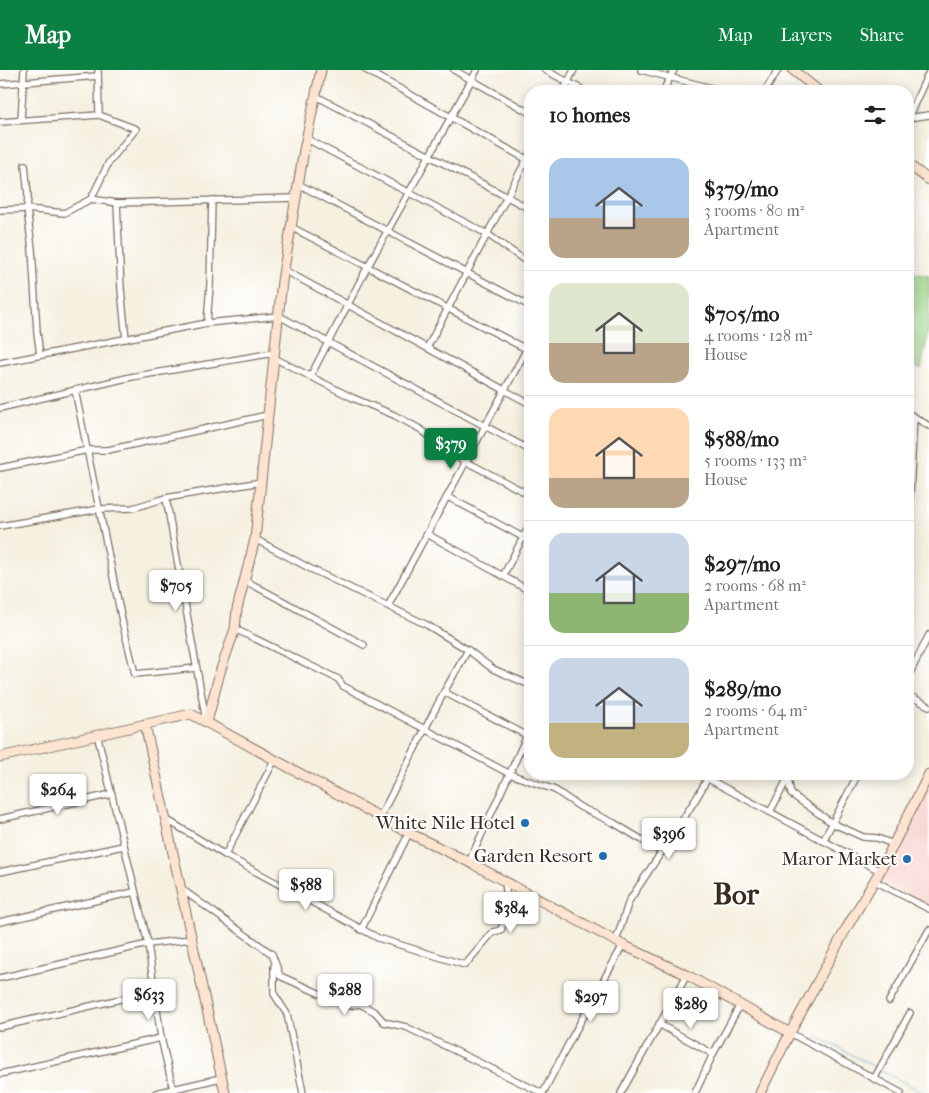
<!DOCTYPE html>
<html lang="en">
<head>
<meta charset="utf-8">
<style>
  :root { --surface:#fff; --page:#f2f2f2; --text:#202124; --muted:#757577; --line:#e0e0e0; --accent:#0b8043 }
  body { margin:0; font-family:"IM FELL French Canon",serif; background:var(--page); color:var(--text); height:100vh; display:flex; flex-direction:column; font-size:19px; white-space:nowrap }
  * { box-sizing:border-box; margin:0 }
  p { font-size:16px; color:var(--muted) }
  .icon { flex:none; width:28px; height:28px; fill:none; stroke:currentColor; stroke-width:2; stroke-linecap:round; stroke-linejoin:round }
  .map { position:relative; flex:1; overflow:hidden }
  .drawer { position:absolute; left:524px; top:15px; width:390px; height:695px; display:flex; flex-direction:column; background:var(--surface); border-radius:20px; box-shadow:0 2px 12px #0003 }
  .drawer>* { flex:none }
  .price { position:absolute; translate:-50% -42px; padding:0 11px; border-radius:5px; background:#fff; color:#222; font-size:16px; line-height:32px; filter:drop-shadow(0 1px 2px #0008) }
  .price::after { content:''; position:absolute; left:50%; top:30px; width:15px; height:11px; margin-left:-8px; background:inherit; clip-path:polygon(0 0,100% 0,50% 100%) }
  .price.on { background:var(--accent); color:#fff }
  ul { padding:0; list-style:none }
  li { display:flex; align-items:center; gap:15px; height:125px; padding:0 25px }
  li+li { border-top:1px solid var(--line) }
  li span { display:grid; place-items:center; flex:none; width:140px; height:100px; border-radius:15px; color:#555 }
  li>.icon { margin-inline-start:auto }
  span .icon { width:60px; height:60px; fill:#fffc; stroke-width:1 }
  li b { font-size:21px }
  h2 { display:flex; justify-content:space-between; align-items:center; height:60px; padding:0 25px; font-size:21px }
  header { display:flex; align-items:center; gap:30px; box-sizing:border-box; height:70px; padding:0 25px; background:var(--accent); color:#fff }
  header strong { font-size:24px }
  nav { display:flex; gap:28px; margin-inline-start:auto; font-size:18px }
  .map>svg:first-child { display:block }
</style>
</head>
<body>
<header>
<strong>Map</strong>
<nav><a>Map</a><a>Layers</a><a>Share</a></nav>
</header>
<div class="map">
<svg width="929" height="1023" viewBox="0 0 929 1023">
  <rect width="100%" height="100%" fill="#fff"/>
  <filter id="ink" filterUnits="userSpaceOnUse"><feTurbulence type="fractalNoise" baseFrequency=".02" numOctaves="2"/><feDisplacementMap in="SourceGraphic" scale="10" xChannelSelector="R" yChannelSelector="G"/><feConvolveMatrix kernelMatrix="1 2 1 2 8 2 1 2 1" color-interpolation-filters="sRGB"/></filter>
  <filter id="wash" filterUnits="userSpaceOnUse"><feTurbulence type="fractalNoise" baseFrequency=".0096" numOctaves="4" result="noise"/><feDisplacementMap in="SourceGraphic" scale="20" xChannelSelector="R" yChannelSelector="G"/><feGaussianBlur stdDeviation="1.12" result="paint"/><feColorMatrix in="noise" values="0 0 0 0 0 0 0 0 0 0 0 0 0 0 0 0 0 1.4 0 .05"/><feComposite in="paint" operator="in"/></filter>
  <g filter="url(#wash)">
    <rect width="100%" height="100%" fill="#f5f0e0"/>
    <path fill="#f7d0cb" d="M 929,701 L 929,838 L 876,809 Z"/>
    <path fill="#9ad285" stroke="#6a7e52" d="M 908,202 L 929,206 L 929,256 L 921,299 L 908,296 Z"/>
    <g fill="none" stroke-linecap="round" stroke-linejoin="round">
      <g stroke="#55a4cf" stroke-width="1">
        <path d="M 818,967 L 877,998"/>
        <path d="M 880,1000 L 924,1023"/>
      </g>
    </g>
  </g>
  <g filter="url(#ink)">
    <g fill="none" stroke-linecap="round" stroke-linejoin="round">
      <defs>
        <g id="street">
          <path d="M 366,0 L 528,90"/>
          <path d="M 454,0 L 530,43"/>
          <path d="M 545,0 L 585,21"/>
          <path d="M 641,0 L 723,21"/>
          <path d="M 0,14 L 98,6"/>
          <path d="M 563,21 L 574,0"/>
          <path d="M 663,21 L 674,0"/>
          <path d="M 765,21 L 778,0"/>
          <path d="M 316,26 L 530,139"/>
          <path d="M 908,48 L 929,2"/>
          <path d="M 908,48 L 929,45"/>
          <path d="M 21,50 L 24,0"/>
          <path d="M 0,52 L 99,45"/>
          <path d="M 307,69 L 487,164 L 530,194"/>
          <path d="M 25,95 L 28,125 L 27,139 L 32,179 L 37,262 L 40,285"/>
          <path d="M 298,114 L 530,236"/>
          <path d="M 91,129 L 109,92 L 136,59 L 99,45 L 98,0"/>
          <path d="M 117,133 L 121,219 L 126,269"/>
          <path d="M 0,140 L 27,139 L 64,143 L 91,129 L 117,133 L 296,128"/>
          <path d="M 291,157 L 528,280"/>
          <path d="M 284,200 L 530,334"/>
          <path d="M 207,253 L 210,215 L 212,130"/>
          <path d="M 427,278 L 530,83"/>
          <path d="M 274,288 L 353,328 L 394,345 L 420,359 L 432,368 L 456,380 L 461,389 L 530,425"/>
          <path d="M 0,293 L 207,253 L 279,246 L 530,380"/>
          <path d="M 310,307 L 368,196 L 477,0"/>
          <path d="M 75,320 L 122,551 L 135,604 L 196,598"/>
          <path d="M 0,338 L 131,307 L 274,283"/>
          <path d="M 908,343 L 929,356"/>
          <path d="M 0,398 L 88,380 L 108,380 L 268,345"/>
          <path d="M 448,427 L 530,471"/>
          <path d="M 166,428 L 206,650"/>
          <path d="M 0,456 L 100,439 L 133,438 L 166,428 L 261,412"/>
          <path d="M 908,462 L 914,347"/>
          <path d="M 427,464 L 530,521"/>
          <path d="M 255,469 L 311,499 L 427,555 L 468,580 L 493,599 L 530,615"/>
          <path d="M 503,506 L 530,454"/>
          <path d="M 244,510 L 364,575"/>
          <path d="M 388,536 L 530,273"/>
          <path d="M 235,559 L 338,609 L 343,616 L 510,704 L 555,720 L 580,737 L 614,753 L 662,782"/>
          <path d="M 908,607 L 929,565"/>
          <path d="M 444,622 L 526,665"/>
          <path d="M 908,625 L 929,636"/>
          <path d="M 97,664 L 148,874 L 161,968 L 174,1023"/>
          <path d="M 699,704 L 880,801"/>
          <path d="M 779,704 L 788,709 L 791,724 L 832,753 L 863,767 L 877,768 L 893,774"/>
          <path d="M 770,742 L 790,704"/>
          <path d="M 380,747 L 444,622 L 468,580"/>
          <path d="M 164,748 L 225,785 L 378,868 L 465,895 L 493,862 L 501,860 L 508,838 L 505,812"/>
          <path d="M 0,749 L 112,724"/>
          <path d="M 823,771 L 858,704"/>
          <path d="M 225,785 L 275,689"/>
          <path d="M 469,792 L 530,659"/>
          <path d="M 0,802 L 123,776"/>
          <path d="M 875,811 L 929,839"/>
          <path d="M 180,818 L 272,884 L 280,906 L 348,936 L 360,934 L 375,942 L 384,952 L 406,957 L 542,1023"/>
          <path d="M 0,852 L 134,822"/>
          <path d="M 361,860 L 409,763"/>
          <path d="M 616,871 L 629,831 L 680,754 C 690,737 702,722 709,704"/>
          <path d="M 274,896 L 274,924 L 287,944 L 303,1023"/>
          <path d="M 0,908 L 148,874 L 191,869"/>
          <path d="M 889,931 L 929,860"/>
          <path d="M 659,954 L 713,984"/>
          <path d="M 0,957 L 155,921"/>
          <path d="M 790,963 L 901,1023"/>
          <path d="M 0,1004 L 161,968"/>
          <path d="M 874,1009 L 910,943"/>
          <path d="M 156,1023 L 221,1008"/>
          <path d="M 543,1023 L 571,969 L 623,875"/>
          <path d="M 621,1023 L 687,905"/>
          <path d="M 695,1023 L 713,984 L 740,935"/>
        </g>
        <g id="secondary">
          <path d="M 793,0 L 819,21"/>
          <path d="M 908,94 L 929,110"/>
          <path d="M 207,652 L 220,602 L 235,559 L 237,539 L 255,469 L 282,211 L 304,80 L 321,0"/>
          <path d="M 145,654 L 225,1023"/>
          <path d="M 0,687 L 191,644 L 409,763 L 469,792 L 623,875 L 687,905 L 790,963"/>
          <path d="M 760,1023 L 790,963 L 846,859 L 880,801 L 929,704"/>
        </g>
      </defs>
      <use href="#street" stroke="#7c6f62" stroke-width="8"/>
      <use href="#secondary" stroke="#7c6f62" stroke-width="11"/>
      <use href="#street" stroke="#fff" stroke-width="5.5"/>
      <use href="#secondary" stroke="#fde4d0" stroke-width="9"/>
    </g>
  </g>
  <g fill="#1f6fb2" stroke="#fff" stroke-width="2">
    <circle cx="525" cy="753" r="5"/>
    <circle cx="603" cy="786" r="5"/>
    <circle cx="907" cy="789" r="5"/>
  </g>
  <g text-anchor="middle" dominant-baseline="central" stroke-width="4" stroke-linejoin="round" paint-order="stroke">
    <g font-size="19" fill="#3b2a1e" stroke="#fff" text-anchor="end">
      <text x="515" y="753">White Nile Hotel</text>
      <text x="593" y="786">Garden Resort</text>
      <text x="897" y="789">Maror Market</text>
    </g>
    <g font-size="29" font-weight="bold" fill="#3b2a1e" stroke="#fff">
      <text x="736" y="825">Bor</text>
    </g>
  </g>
</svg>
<b class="price on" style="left:451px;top:400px">$379</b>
<b class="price" style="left:176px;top:542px">$705</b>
<b class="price" style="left:58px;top:746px">$264</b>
<b class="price" style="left:669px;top:790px">$396</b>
<b class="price" style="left:306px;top:841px">$588</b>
<b class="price" style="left:511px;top:864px">$384</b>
<b class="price" style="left:345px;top:946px">$288</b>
<b class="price" style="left:149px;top:951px">$633</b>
<b class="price" style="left:591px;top:953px">$297</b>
<b class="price" style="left:691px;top:960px">$289</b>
<section class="drawer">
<h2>10 homes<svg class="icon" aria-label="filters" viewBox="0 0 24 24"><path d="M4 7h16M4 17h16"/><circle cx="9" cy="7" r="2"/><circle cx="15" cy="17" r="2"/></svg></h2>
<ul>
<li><span style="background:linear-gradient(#a9c7e8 60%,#b9a48a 0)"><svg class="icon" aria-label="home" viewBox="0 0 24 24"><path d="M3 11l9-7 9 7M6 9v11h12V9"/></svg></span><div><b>$379/mo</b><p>3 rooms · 80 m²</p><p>Apartment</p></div></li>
<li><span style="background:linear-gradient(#dfe7d0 60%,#b9a48a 0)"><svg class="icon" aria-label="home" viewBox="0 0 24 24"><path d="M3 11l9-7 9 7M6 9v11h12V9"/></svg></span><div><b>$705/mo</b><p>4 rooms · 128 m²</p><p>House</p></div></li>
<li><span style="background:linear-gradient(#ffd9b3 70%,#b9a48a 0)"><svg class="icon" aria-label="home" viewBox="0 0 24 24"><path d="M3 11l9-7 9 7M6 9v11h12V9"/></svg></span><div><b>$588/mo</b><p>5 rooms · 133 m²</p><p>House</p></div></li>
<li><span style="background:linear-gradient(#c9d6e8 60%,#8fb573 0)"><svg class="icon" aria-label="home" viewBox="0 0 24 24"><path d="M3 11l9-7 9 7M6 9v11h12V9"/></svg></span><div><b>$297/mo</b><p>2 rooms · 68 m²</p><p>Apartment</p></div></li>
<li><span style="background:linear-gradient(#c9d6e8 65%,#c2b280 0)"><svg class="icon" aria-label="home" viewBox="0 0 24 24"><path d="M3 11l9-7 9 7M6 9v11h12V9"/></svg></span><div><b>$289/mo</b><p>2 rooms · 64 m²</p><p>Apartment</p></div></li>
</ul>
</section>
</div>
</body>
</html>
